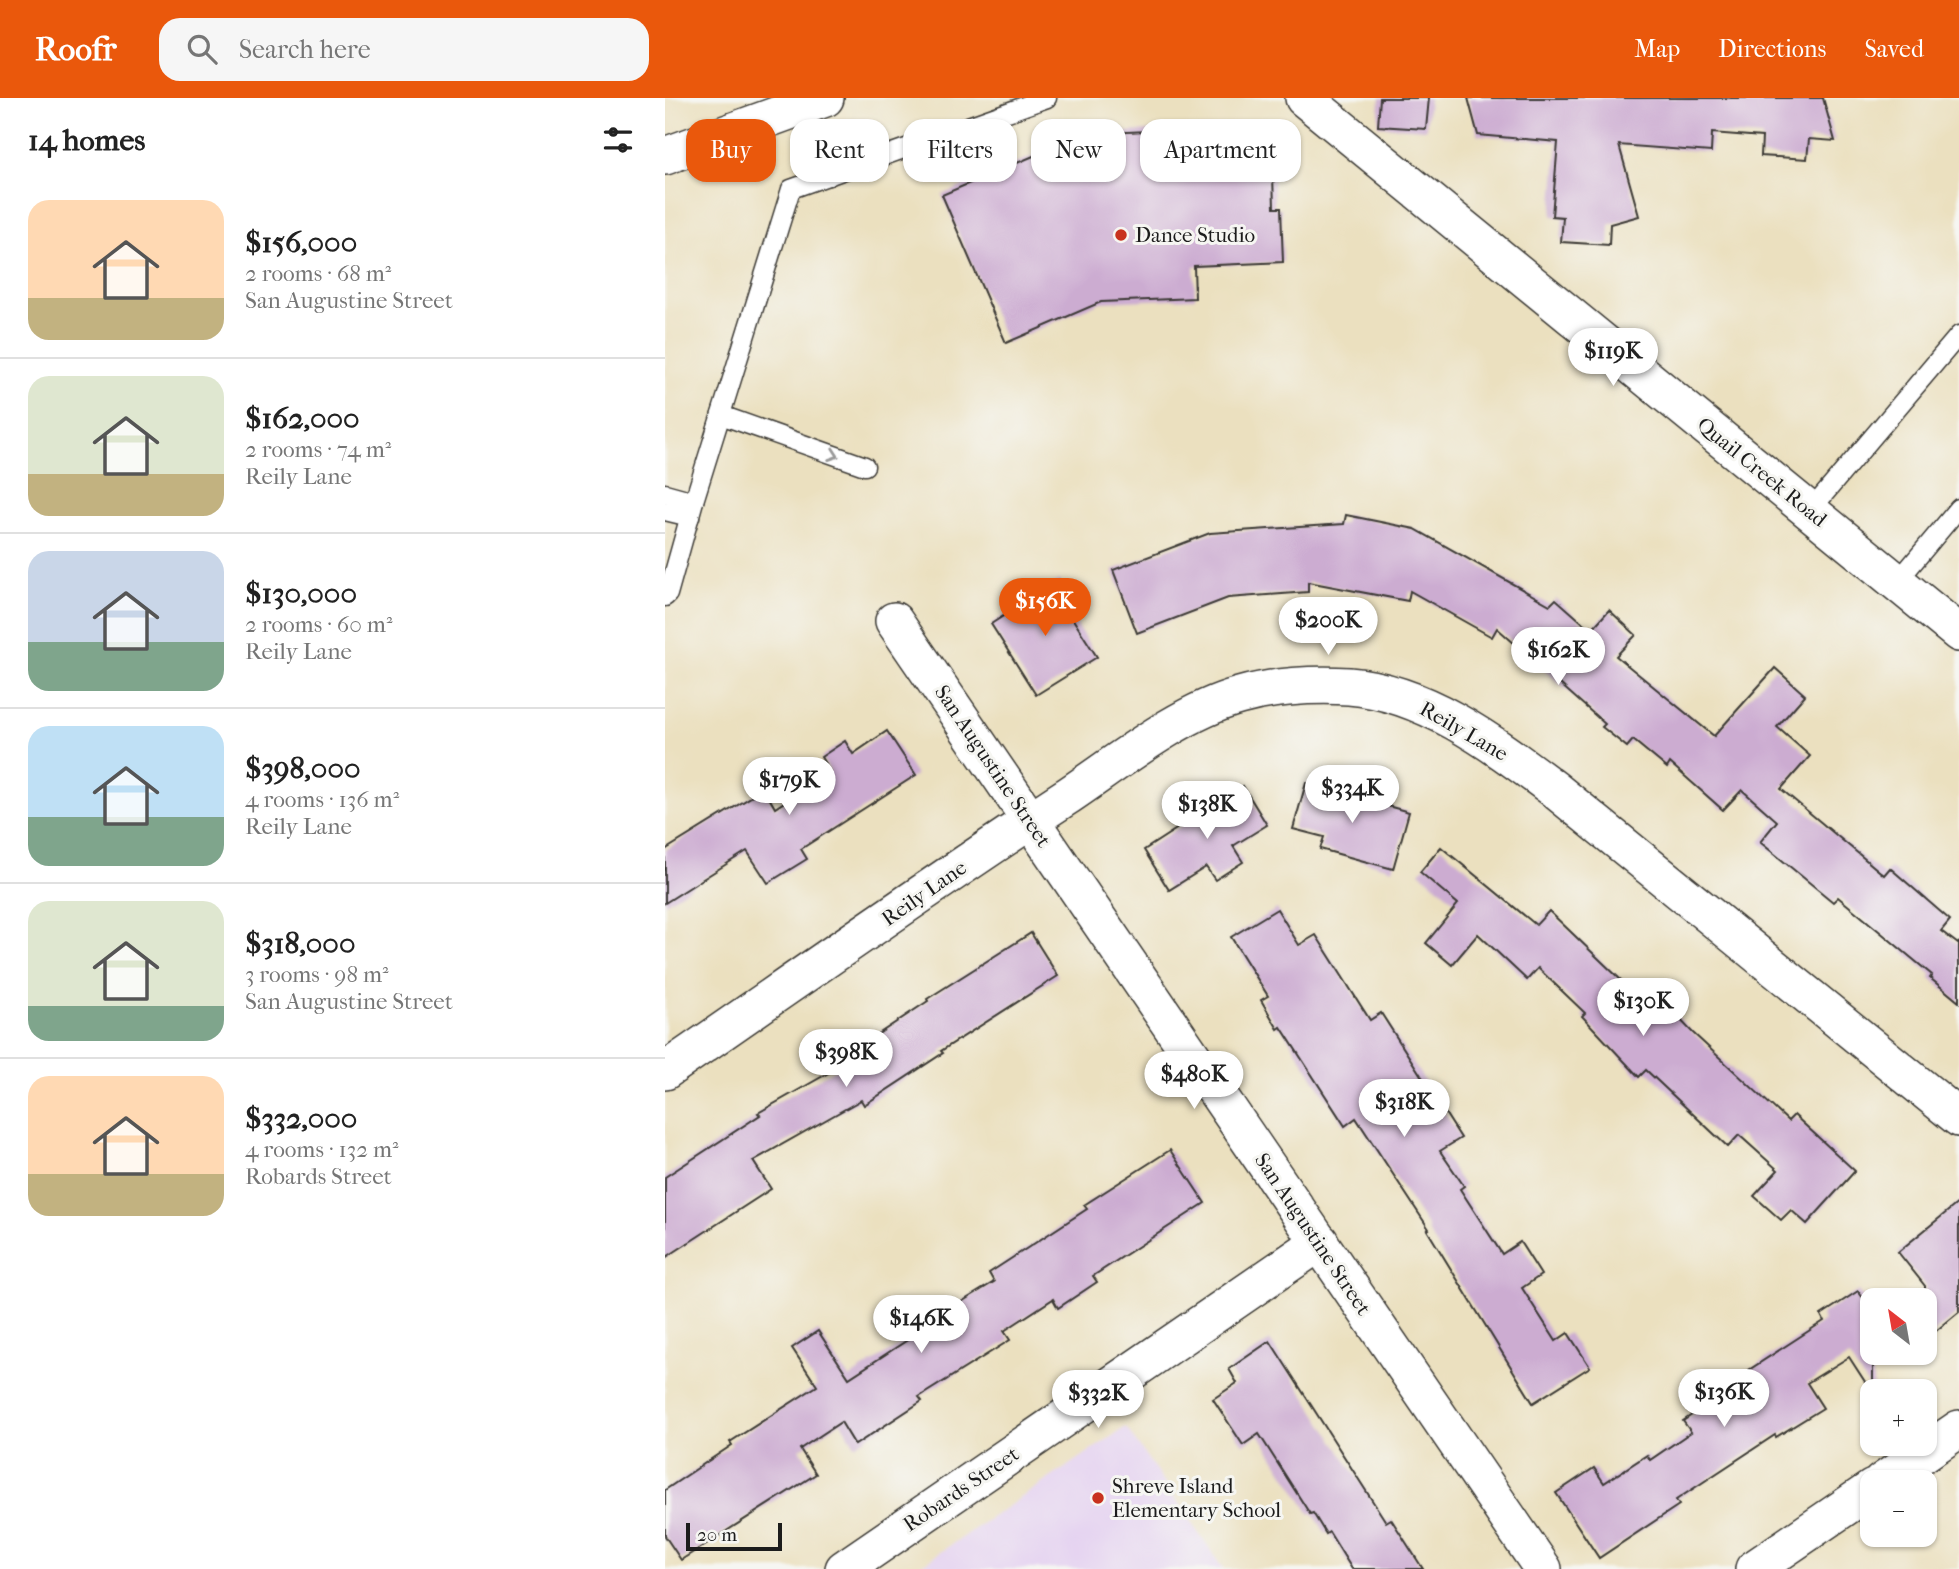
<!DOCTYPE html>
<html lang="en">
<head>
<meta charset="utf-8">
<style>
  :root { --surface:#fff; --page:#f6f6f6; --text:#222; --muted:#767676; --line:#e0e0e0; --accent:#ea580c }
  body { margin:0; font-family:"IM FELL French Canon",serif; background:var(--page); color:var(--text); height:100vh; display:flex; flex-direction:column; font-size:26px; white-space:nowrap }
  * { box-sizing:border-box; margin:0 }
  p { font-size:23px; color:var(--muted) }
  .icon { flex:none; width:38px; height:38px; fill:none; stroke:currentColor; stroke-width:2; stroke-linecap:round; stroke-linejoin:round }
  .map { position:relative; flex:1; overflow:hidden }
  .panel { display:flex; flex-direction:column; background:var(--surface); width:665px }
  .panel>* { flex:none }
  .guide { position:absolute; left:21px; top:21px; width:665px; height:63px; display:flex; gap:14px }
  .needle { width:46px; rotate:329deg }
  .tools { position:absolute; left:1195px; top:1190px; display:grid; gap:14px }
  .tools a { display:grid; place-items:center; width:77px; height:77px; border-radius:14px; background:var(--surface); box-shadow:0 2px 5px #0004; font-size:35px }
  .scale { position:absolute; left:21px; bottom:18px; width:96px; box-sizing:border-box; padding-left:7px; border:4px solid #1c1c1c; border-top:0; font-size:19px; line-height:24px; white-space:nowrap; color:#1c1c1c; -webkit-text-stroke:5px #f6f6f2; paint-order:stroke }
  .price { position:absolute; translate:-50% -60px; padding:0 16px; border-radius:24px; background:#fff; color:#222; font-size:23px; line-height:46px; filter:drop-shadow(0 2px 4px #0008) }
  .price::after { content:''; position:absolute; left:50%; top:42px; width:21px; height:16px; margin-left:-10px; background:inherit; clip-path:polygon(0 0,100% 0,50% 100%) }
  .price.selected { background:var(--accent); color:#fff }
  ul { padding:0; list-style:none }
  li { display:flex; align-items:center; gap:21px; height:175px; padding:0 28px }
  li+li { border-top:2px solid var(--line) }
  li span { display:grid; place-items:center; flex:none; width:196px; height:140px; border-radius:21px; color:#555 }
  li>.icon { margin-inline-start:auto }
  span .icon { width:84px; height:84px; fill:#fffc; stroke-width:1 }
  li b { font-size:30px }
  h2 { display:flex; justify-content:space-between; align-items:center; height:84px; padding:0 28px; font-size:30px }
  .pill { padding:0 24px; border-radius:21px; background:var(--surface); box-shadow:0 2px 5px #0004; font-size:24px; line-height:63px }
  .pill.selected { background:var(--accent); color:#fff }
  header { display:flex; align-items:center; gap:42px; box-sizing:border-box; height:98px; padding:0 35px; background:var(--accent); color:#fff }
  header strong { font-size:33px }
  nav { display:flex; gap:38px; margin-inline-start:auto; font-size:24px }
  .search { width:490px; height:63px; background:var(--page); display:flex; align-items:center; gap:18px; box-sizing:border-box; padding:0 24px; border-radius:21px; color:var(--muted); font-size:26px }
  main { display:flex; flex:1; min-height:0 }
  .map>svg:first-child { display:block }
</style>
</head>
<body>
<header>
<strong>Roofr</strong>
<div class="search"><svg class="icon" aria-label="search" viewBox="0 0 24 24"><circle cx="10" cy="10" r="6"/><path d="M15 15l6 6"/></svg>Search here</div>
<nav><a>Map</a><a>Directions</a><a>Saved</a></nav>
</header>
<main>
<section class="panel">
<h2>14 homes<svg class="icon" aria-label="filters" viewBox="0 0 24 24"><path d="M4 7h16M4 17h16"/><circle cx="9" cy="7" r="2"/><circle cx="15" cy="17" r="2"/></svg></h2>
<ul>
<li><span style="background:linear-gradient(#ffd9b3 70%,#c2b280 0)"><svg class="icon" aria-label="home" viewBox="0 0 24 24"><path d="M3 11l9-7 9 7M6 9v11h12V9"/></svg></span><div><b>$156,000</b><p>2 rooms · 68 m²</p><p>San Augustine Street</p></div></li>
<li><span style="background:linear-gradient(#dfe7d0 70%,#c2b280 0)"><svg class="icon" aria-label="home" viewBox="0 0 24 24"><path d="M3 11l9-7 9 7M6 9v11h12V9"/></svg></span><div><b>$162,000</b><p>2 rooms · 74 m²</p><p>Reily Lane</p></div></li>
<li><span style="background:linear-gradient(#c9d6e8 65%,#7fa58c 0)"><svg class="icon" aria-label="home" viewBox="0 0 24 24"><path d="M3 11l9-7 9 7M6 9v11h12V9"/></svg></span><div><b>$130,000</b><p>2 rooms · 60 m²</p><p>Reily Lane</p></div></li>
<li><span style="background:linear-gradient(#bfe0f5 65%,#7fa58c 0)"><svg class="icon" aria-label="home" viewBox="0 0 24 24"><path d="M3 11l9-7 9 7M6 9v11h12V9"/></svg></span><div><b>$398,000</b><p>4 rooms · 136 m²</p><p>Reily Lane</p></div></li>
<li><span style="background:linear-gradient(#dfe7d0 75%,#7fa58c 0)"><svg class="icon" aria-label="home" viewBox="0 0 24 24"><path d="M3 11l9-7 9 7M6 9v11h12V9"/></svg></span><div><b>$318,000</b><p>3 rooms · 98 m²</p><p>San Augustine Street</p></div></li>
<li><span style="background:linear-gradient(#ffd9b3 70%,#c2b280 0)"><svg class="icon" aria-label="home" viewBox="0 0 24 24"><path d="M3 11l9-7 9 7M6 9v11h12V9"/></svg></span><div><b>$332,000</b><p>4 rooms · 132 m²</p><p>Robards Street</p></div></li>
</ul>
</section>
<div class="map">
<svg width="1294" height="1471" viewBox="0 0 1294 1471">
  <rect width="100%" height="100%" fill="#f6f6f2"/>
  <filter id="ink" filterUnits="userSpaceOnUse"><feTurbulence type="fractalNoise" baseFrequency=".0143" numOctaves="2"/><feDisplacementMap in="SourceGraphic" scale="14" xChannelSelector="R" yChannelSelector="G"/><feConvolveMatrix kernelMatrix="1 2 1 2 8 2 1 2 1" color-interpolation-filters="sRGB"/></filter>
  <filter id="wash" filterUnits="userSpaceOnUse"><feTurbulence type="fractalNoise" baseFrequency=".00686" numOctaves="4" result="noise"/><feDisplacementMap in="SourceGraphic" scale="28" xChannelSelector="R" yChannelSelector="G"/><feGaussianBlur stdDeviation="1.57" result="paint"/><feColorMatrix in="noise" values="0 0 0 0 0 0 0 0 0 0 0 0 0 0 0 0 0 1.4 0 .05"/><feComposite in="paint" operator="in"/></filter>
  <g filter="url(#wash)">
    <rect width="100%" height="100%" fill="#ebe0bf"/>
    <path fill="#e5d3f1" d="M 461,1329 L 558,1471 L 250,1471 Z"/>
    <g id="blocks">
      <g fill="#ccacd1">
        <path d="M 715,0 L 764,0 L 761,31 L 713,28 Z"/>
        <path d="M 803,0 L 1158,0 L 1170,43 L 1144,41 L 1142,61 L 1096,58 L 1097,39 L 1047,35 L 1046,54 L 954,47 L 974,118 L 945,126 L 944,147 L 896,144 L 898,119 L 887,118 L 893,44 L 813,37 Z"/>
        <path d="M 567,29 L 568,51 L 590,50 L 591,75 L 608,75 L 609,110 L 616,110 L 618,164 L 529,168 L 530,200 L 436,204 L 341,245 L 277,97 L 420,36 Z"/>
        <path d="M 681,417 L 750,431 L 885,507 L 891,501 L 926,532 L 944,512 L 971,537 L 951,558 L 1049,638 L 1110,570 L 1140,597 L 1112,629 L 1145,658 L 1116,691 L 1219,777 L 1225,770 L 1285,822 L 1276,833 L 1293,846 L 1294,844 L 1294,904 L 1265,880 L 1267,877 L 1173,799 L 1168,804 L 1095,744 L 1112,723 L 1077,692 L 1058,712 L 1005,665 L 1002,670 L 968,642 L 962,649 L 937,629 L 940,626 L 832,530 L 827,539 L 745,493 L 743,503 L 643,484 L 643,494 L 563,500 L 472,535 L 448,472 L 545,435 L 679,426 Z"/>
        <path d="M 394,482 L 410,508 L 402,512 L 432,559 L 371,597 L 326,526 Z"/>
        <path d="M 222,633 L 251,677 L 136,751 L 142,761 L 103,785 L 82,753 L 0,805 L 0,752 L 99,691 L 110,710 L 165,674 L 156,659 L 180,643 L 188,656 Z"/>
        <path d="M 641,685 L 744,714 L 728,771 L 655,751 L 659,739 L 628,731 Z"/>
        <path d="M 578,688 L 602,727 L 568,748 L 578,764 L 550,782 L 541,769 L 504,792 L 479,752 Z"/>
        <path d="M 776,749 L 871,827 L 884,813 L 981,906 L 991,896 L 1028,935 L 1123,1023 L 1129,1017 L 1190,1073 L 1142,1126 L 1126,1112 L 1116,1122 L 1089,1098 L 1113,1072 L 1074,1037 L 1063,1049 L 981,972 L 974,979 L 917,918 L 920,915 L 873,870 L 862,882 L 813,836 L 787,867 L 761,845 L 793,806 L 755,774 Z"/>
        <path d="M 612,811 L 634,847 L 651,837 L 705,922 L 716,915 L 796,1040 L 775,1053 L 799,1088 L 795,1091 L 837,1156 L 855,1144 L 876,1177 L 857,1190 L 891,1243 L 903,1235 L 925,1269 L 868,1305 L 762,1132 L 764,1131 L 691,1020 L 680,1028 L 616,929 L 613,931 L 596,902 L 603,898 L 566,839 Z"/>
        <path d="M 366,835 L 393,878 L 276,953 L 278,955 L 199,1007 L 196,1002 L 88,1063 L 106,1091 L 0,1160 L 0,1079 L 95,1017 L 93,1015 L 174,969 L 171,964 L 263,903 L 262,901 Z"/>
        <path d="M 505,1052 L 540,1105 L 428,1178 L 432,1184 L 393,1210 L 388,1201 L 339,1233 L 345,1242 L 254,1299 L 257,1303 L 190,1347 L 176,1324 L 135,1351 L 151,1376 L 16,1462 L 0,1438 L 0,1392 L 67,1347 L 65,1344 L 152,1288 L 127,1250 L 153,1233 L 184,1280 L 244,1241 L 234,1225 L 267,1204 L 275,1217 L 329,1184 L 324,1175 L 422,1111 L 419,1107 Z"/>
        <path d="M 1294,1104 L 1294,1214 L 1260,1242 L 1260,1188 L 1233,1154 Z"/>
        <path d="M 1193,1193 L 1208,1214 L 1208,1296 L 1184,1259 L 1142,1285 L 1158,1310 L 1111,1339 L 1110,1337 L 1011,1402 L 1014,1407 L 934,1460 L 891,1395 L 929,1370 L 939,1385 L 982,1357 L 985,1362 L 1026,1334 L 1018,1323 L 1076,1284 L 1073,1279 L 1159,1223 L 1156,1217 Z"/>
        <path d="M 605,1243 L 721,1424 L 726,1421 L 758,1471 L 687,1471 L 664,1434 L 661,1436 L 648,1415 L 645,1416 L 594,1336 L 578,1347 L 548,1301 L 572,1285 L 564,1271 Z"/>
      </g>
    </g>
  </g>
  <g filter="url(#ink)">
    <use href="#blocks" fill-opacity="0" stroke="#3b3934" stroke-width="2"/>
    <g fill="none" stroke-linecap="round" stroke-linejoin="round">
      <defs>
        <g id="lane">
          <path d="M 137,8 L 164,78"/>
          <path d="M 56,317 L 200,368"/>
          <path d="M 0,395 L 29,403 L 3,496 L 0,499"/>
          <path d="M 29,403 L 126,91 L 382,0"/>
          <path d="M 0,413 L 25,419"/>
          <path d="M 1145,413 L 1294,237"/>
          <path d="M 1232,484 L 1294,410"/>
        </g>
        <g id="street">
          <path d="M 639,0 L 1294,535"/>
          <path d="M 0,58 L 160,0"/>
          <path d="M 229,523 L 878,1471"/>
          <path d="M 0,973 C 133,881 266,787 401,699 C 452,665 515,614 574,598 C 610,588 647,586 684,588 C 761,594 830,647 889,691 L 1294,1020"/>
          <path d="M 1217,1384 L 1294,1331"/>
          <path d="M 179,1471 L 655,1144"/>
          <path d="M 1089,1471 L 1208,1390"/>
        </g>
      </defs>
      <use href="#lane" stroke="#3b3934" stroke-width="21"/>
      <use href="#street" stroke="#3b3934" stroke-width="40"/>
      <use href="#lane" stroke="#fff" stroke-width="18"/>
      <use href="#street" stroke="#fff" stroke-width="37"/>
    </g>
    <defs><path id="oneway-chevron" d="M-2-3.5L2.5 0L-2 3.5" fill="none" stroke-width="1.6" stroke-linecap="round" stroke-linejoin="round" transform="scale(1.75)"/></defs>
    <use stroke="#999" href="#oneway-chevron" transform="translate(169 357) rotate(19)"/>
  </g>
  <g fill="#c8321e" stroke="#f6f6f2" stroke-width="2.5">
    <circle cx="456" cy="137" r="7"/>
    <circle cx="433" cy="1400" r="7"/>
  </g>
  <g text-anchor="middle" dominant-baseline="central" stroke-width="6" stroke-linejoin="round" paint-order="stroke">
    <g font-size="21" fill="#1c1c1c" stroke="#f6f6f2" text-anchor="start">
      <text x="470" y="137">Dance Studio</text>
      <text x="447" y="1388">Shreve Island<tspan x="447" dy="24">Elementary School</tspan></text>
    </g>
    <g font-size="21" fill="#1c1c1c" stroke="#f6f6f2">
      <text transform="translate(1097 374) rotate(39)">Quail Creek Road</text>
      <text transform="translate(799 633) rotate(30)">Reily Lane</text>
      <text transform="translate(328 668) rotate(56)">San Augustine Street</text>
      <text transform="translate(259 795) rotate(-35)">Reily Lane</text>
      <text transform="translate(648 1136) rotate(56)">San Augustine Street</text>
      <text transform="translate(296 1391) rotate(-34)">Robards Street</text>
    </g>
  </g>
</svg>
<div class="tools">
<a><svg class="needle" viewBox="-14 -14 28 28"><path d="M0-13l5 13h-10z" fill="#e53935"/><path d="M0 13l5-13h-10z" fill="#767676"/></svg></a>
<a>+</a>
<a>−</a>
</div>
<div class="scale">20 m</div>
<b class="price" style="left:948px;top:290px">$119K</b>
<b class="price selected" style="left:380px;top:540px">$156K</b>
<b class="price" style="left:663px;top:559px">$200K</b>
<b class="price" style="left:893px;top:589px">$162K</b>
<b class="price" style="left:124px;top:719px">$179K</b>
<b class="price" style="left:687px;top:727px">$334K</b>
<b class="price" style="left:542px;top:743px">$138K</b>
<b class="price" style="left:978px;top:940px">$130K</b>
<b class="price" style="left:181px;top:991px">$398K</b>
<b class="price" style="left:529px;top:1013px">$480K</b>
<b class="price" style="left:739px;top:1041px">$318K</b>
<b class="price" style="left:256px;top:1257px">$146K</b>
<b class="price" style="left:1059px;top:1331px">$136K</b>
<b class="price" style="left:433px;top:1332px">$332K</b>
<div class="guide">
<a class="pill selected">Buy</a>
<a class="pill">Rent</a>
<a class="pill">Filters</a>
<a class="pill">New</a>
<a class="pill">Apartment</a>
</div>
</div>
</main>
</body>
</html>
